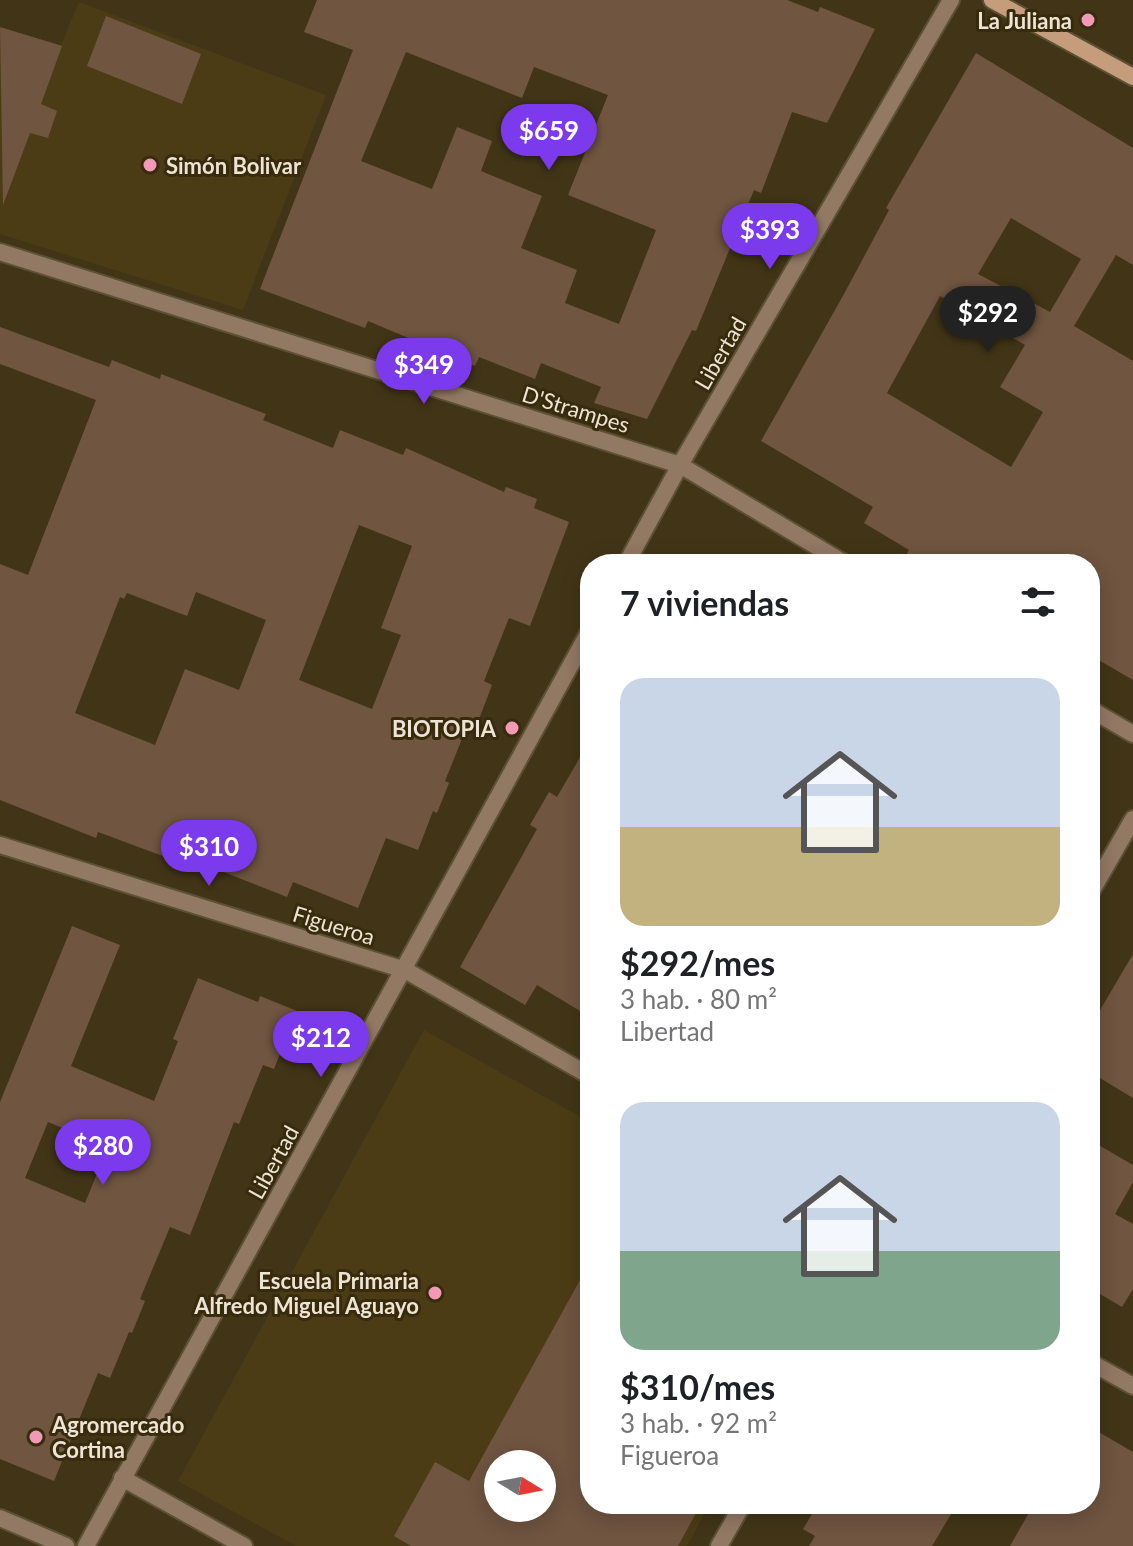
<!DOCTYPE html>
<html lang="es">
<head>
<meta charset="utf-8">
<style>
  :root { --surface:#fff; --page:#f2f2f2; --text:#202124; --muted:#757577; --accent:#7c3aed }
  body { margin:0; font-family:Lato,sans-serif; background:var(--page); color:var(--text); height:100vh; display:flex; flex-direction:column; font-size:30px; white-space:nowrap }
  * { box-sizing:border-box; margin:0 }
  p { font-size:26px; color:var(--muted) }
  .icon { flex:none; width:44px; height:44px; fill:none; stroke:currentColor; stroke-width:2; stroke-linecap:round; stroke-linejoin:round }
  .map { position:relative; flex:1; overflow:hidden }
  .sheet { position:absolute; left:580px; top:554px; width:520px; height:960px; display:flex; flex-direction:column; background:var(--surface); border-radius:32px; box-shadow:0 4px 20px #0003 }
  .sheet>* { flex:none }
  .needle { width:52px; rotate:100deg }
  .tools { position:absolute; left:484px; top:1450px; display:grid; gap:16px }
  .tools a { display:grid; place-items:center; width:72px; height:72px; border-radius:50%; background:var(--surface); box-shadow:0 4px 20px #0003; font-size:40px }
  .price { position:absolute; translate:-50% -68px; padding:0 18px; border-radius:28px; background:var(--accent); color:#fff; font-size:26px; line-height:52px; filter:drop-shadow(0 2px 4px #0008) }
  .price::after { content:''; position:absolute; left:50%; top:48px; width:24px; height:18px; margin-left:-12px; background:inherit; clip-path:polygon(0 0,100% 0,50% 100%) }
  .price.on { background:#222; color:#fff }
  ul { padding:0; list-style:none }
  li { display:grid; align-content:center; gap:16px; height:424px; padding:0 40px }
  li span { display:grid; place-items:center; height:248px; border-radius:24px; color:#555 }
  li>.icon { margin-inline-start:auto }
  span .icon { width:144px; height:144px; fill:#fffc; stroke-width:1 }
  li b { font-size:34px }
  h2 { display:flex; justify-content:space-between; align-items:center; height:96px; padding:0 40px; font-size:34px }
  .map>svg:first-child { display:block }
</style>
</head>
<body>
<div class="map">
<svg width="1133" height="1546" viewBox="0 0 1133 1546">
  <rect width="100%" height="100%" fill="#423517"/>
  <g fill="#4c3c16" fill-rule="evenodd">
    <path d="M 79,2 L 326,95 L 243,310 L 0,234 L 0,27 L 61,45 Z"/>
    <path d="M 424,1030 L 590,1122 L 590,1504 L 710,1504 L 687,1546 L 296,1546 L 178,1481 ZM 498,1464 L 542,1464 L 542,1508 L 498,1508 Z"/>
  </g>
  <g fill="#705540" fill-rule="evenodd">
    <path d="M 317,0 L 787,0 L 818,12 L 820,7 L 875,29 L 827,123 L 792,112 L 761,193 L 754,190 L 696,331 L 692,330 L 647,419 L 594,403 L 601,387 L 541,363 L 535,379 L 479,357 L 475,366 L 368,321 L 365,328 L 260,289 L 353,50 L 304,32 ZM 406,52 L 522,98 L 534,67 L 608,95 L 568,195 L 656,230 L 619,324 L 565,303 L 577,270 L 521,248 L 542,196 L 481,171 L 492,141 L 457,127 L 432,189 L 361,161 Z"/>
    <path d="M 106,16 L 201,54 L 182,104 L 87,66 Z"/>
    <path d="M 0,27 L 62,46 L 41,104 L 57,111 L 48,138 L 30,133 L 3,205 Z"/>
    <path d="M 976,53 L 1133,148 L 1133,265 L 1116,255 L 1074,326 L 1133,361 L 1133,680 L 1090,655 L 1090,564 L 921,564 L 906,555 L 909,550 L 864,523 L 873,507 L 761,441 L 844,294 L 889,210 L 886,208 ZM 1011,218 L 1081,259 L 1050,312 L 978,274 ZM 940,296 L 1025,345 L 1000,387 L 1043,412 L 1011,467 L 887,393 Z"/>
    <path d="M 0,327 L 109,367 L 112,360 L 160,379 L 161,374 L 266,414 L 263,420 L 333,448 L 340,430 L 403,455 L 406,448 L 504,492 L 506,487 L 537,499 L 534,508 L 569,522 L 530,626 L 509,618 L 484,681 L 492,685 L 476,727 L 468,724 L 445,781 L 449,783 L 437,813 L 433,811 L 418,850 L 386,838 L 358,908 L 293,882 L 287,897 L 216,869 L 214,875 L 98,832 L 96,838 L 0,800 L 0,564 L 28,575 L 96,400 L 0,364 ZM 359,525 L 412,546 L 381,628 L 401,635 L 372,709 L 299,680 ZM 196,592 L 266,620 L 239,690 L 185,669 L 155,745 L 75,713 L 120,597 L 124,599 L 127,593 L 187,616 Z"/>
    <path d="M 590,740 L 590,1017 L 537,985 L 525,1005 L 460,967 L 537,829 L 530,825 L 549,792 L 557,797 Z"/>
    <path d="M 72,926 L 120,945 L 71,1066 L 154,1101 L 178,1041 L 173,1039 L 198,978 L 258,1002 L 260,996 L 297,1011 L 274,1069 L 263,1065 L 239,1124 L 234,1122 L 190,1235 L 170,1227 L 140,1299 L 145,1301 L 132,1333 L 129,1332 L 110,1378 L 98,1373 L 54,1481 L 0,1459 L 0,1102 ZM 48,1122 L 108,1147 L 85,1203 L 25,1178 Z"/>
    <path d="M 1133,954 L 1133,1098 L 1090,1072 L 1090,1027 Z"/>
    <path d="M 1090,1140 L 1133,1165 L 1133,1182 L 1115,1214 L 1133,1224 L 1133,1289 L 1122,1307 L 1090,1288 Z"/>
    <path d="M 590,1262 L 590,1504 L 701,1504 L 678,1546 L 411,1546 L 394,1536 L 435,1462 L 469,1481 ZM 498,1464 L 542,1464 L 542,1508 L 498,1508 Z"/>
    <path d="M 1090,1427 L 1133,1452 L 1133,1546 L 1010,1546 L 1034,1504 L 1090,1504 Z"/>
    <path d="M 818,1504 L 957,1504 L 932,1546 L 809,1546 L 815,1536 L 803,1529 Z"/>
  </g>
  <g fill="none" stroke-linecap="round" stroke-linejoin="round">
    <defs>
      <g id="street">
        <path d="M 0,252 L 680,465 L 846,564"/>
        <path d="M 626,564 L 680,465 L 951,0"/>
        <path d="M 1090,709 L 1133,734"/>
        <path d="M 0,845 L 405,970 L 590,1076"/>
        <path d="M 1090,894 L 1133,819"/>
        <path d="M 1090,1362 L 1133,1386"/>
        <path d="M 122,1478 L 244,1546"/>
        <path d="M 0,1518 L 66,1546"/>
        <path d="M 86,1546 L 590,630"/>
        <path d="M 719,1546 L 743,1504"/>
      </g>
      <path id="secondary" d="M 992,0 L 1133,77"/>
    </defs>
    <use href="#street" stroke="#5d5135" stroke-width="20"/>
    <use href="#secondary" stroke="#5d5135" stroke-width="20"/>
    <use href="#street" stroke="#927964" stroke-width="16"/>
    <use href="#secondary" stroke="#c59d7d" stroke-width="16"/>
  </g>
  <g fill="#f09ab7" stroke="#382b0d" stroke-width="3">
    <circle cx="1088" cy="20" r="8"/>
    <circle cx="150" cy="165" r="8"/>
    <circle cx="512" cy="728" r="8"/>
    <circle cx="435" cy="1293" r="8"/>
    <circle cx="36" cy="1437" r="8"/>
  </g>
  <g text-anchor="middle" dominant-baseline="central" stroke-width="6" stroke-linejoin="round" paint-order="stroke">
    <g font-size="22" font-weight="bold" fill="#ede4d3" stroke="#382b0d" text-anchor="end">
      <text x="1072" y="20">La Juliana</text>
      <text x="166" y="165" text-anchor="start">Simón Bolivar</text>
      <text x="496" y="728">BIOTOPIA</text>
      <text x="419" y="1280">Escuela Primaria<tspan x="419" dy="25">Alfredo Miguel Aguayo</tspan></text>
      <text x="52" y="1424" text-anchor="start">Agromercado<tspan x="52" dy="25">Cortina</tspan></text>
    </g>
    <g font-size="22" fill="#ede4d3" stroke="#382b0d">
      <text transform="translate(720 353) rotate(-60)">Libertad</text>
      <text transform="translate(576 409) rotate(17)">D'Strampes</text>
      <text transform="translate(334 925) rotate(17)">Figueroa</text>
      <text transform="translate(273 1162) rotate(-61)">Libertad</text>
    </g>
  </g>
</svg>
<div class="tools">
<a><svg class="needle" viewBox="-14 -14 28 28"><path d="M0-13l5 13h-10z" fill="#e53935"/><path d="M0 13l5-13h-10z" fill="#757577"/></svg></a>
</div>
<b class="price" style="left:549px;top:172px">$659</b>
<b class="price" style="left:770px;top:271px">$393</b>
<b class="price on" style="left:988px;top:354px">$292</b>
<b class="price" style="left:424px;top:406px">$349</b>
<b class="price" style="left:209px;top:888px">$310</b>
<b class="price" style="left:321px;top:1079px">$212</b>
<b class="price" style="left:103px;top:1187px">$280</b>
<section class="sheet">
<h2>7 viviendas<svg class="icon" aria-label="filters" viewBox="0 0 24 24"><path d="M4 7h16M4 17h16"/><circle cx="9" cy="7" r="2"/><circle cx="15" cy="17" r="2"/></svg></h2>
<ul>
<li><span style="background:linear-gradient(#c9d6e8 60%,#c2b280 0)"><svg class="icon" aria-label="home" viewBox="0 0 24 24"><path d="M3 11l9-7 9 7M6 9v11h12V9"/></svg></span><div><b>$292/mes</b><p>3 hab. · 80 m²</p><p>Libertad</p></div></li>
<li><span style="background:linear-gradient(#c9d6e8 60%,#7fa58c 0)"><svg class="icon" aria-label="home" viewBox="0 0 24 24"><path d="M3 11l9-7 9 7M6 9v11h12V9"/></svg></span><div><b>$310/mes</b><p>3 hab. · 92 m²</p><p>Figueroa</p></div></li>
</ul>
</section>
</div>
</body>
</html>
